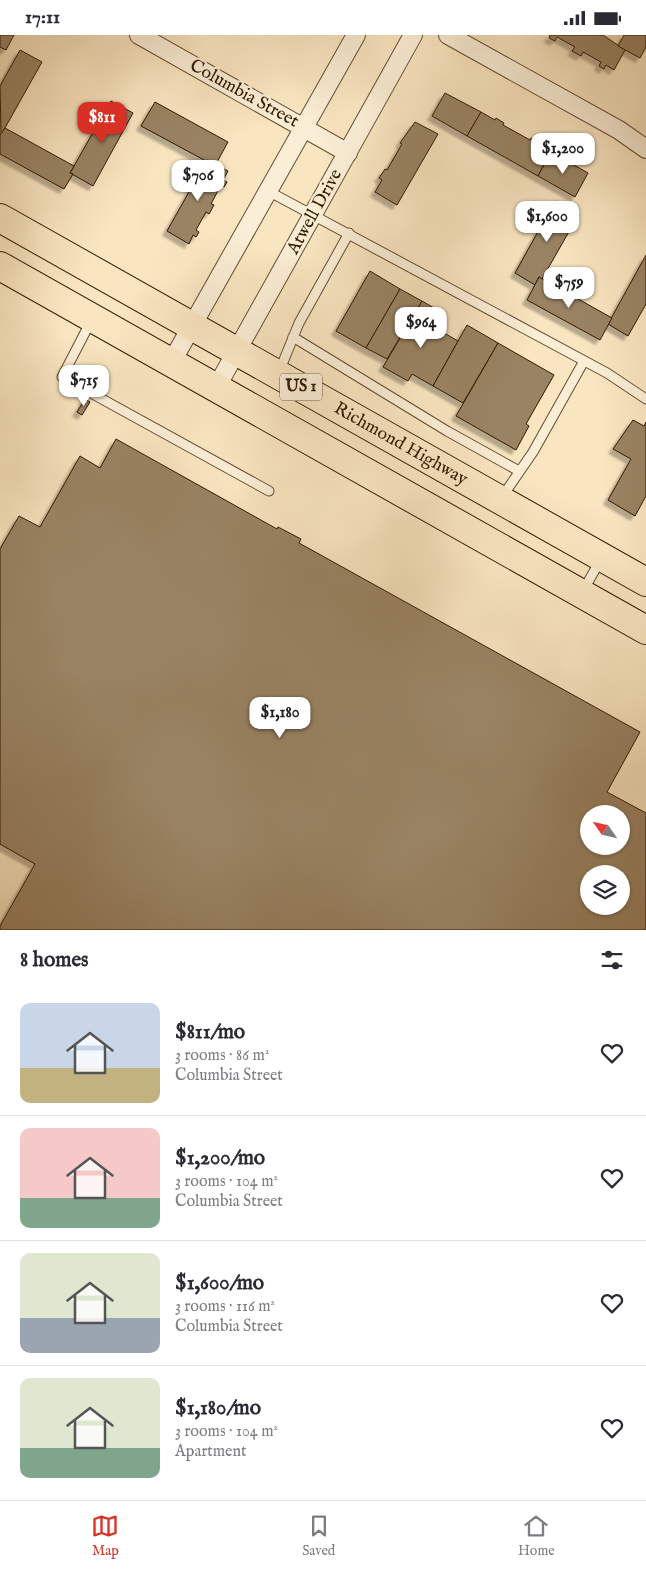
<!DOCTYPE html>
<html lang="en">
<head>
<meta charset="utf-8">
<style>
  :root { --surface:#fff; --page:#f7f7f7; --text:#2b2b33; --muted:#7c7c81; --line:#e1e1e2; --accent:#d93025 }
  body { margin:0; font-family:"IM FELL English",serif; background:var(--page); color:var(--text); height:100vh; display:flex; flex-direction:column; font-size:19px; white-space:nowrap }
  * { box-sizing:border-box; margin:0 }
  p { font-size:16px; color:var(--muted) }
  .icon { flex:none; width:28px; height:28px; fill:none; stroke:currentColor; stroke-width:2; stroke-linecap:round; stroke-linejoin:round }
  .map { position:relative; height:895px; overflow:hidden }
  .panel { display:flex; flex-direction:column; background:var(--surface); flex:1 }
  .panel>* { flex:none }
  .needle { width:32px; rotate:304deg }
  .buttons { position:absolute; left:580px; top:770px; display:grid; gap:10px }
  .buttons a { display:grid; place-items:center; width:50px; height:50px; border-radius:50%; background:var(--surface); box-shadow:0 1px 4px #0004; font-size:25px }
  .price { position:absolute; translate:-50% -42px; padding:0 11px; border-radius:10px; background:#fff; color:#222; font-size:16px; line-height:32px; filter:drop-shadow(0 1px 2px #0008) }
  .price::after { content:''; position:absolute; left:50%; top:30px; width:15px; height:11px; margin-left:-8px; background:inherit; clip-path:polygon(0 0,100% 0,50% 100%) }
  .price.selected { background:var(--accent); color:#fff }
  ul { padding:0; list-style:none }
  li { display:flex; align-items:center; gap:15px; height:125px; padding:0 20px }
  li+li { border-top:1px solid var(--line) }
  li span { display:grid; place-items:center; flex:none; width:140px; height:100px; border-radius:10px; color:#555 }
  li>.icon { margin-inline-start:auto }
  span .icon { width:60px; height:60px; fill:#fffc; stroke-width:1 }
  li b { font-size:21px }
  h2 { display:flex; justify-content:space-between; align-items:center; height:60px; padding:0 20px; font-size:21px }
  .status { display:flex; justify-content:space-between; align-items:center; height:35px; padding:0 25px; background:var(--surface); direction:ltr }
  .status svg { height:14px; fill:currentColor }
  .menu { display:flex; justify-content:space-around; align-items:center; height:70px; border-top:1px solid var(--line); background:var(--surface); font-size:14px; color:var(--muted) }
  .menu a { display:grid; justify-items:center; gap:2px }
  .menu .selected { color:var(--accent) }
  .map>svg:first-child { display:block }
</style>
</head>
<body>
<div class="status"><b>17:11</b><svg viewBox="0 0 49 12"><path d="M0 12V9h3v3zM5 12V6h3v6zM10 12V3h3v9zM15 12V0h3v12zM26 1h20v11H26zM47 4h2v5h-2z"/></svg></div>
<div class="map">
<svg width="646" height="895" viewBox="0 0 646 895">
  <defs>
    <filter id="shadow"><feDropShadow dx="-4.5" dy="4.5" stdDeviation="1" flood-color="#0004"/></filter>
  </defs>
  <rect width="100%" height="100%" fill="#f9e5c0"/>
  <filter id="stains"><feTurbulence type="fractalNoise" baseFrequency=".004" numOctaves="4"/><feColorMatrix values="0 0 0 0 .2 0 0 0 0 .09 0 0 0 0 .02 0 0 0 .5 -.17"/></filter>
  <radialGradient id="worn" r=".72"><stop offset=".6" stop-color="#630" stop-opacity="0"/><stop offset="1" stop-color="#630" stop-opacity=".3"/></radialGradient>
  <g fill="#998364" stroke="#311900" fill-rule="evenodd" filter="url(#shadow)">
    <path d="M 0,0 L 14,0 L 6,15 L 0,12 Z"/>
    <path d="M 550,0 L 603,0 L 625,15 L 614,35 L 606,30 L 604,34 L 599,31 L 601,27 L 583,17 L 581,21 L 572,16 L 575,12 L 557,2 L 555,6 L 549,3 Z"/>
    <path d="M 624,0 L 646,0 L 646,12 L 640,23 L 618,11 Z"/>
    <path d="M 20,15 L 42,27 L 1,100 L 0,51 Z"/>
    <path d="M 445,58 L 481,77 L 467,101 L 432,81 Z"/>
    <path d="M 111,66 L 133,78 L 93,151 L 70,138 Z"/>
    <path d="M 155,67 L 228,107 L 216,129 L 207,125 L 206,126 L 141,91 Z"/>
    <path d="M 481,77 L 495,85 L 496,83 L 504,88 L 503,90 L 530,105 L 531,103 L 540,107 L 538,110 L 551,117 L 538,141 L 467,101 Z"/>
    <path d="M 415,87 L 438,99 L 397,170 L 375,157 L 382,145 L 379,143 L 385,134 L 387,135 L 402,109 L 400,108 Z"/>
    <path d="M 5,93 L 74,131 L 70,138 L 73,139 L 64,154 L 0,119 L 0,100 Z"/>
    <path d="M 551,117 L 588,138 L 575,162 L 538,141 Z"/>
    <path d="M 207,125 L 228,136 L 223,145 L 227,147 L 224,152 L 221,150 L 211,169 L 214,170 L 209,179 L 206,177 L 196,195 L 199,197 L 196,202 L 193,200 L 189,209 L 167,196 Z"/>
    <path d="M 555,166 L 579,179 L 542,244 L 539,242 L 535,250 L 515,238 Z"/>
    <path d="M 646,220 L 646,269 L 628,301 L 608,289 Z"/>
    <path d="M 370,236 L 400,254 L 366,313 L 336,296 Z"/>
    <path d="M 539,242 L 612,283 L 600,305 L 527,265 Z"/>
    <path d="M 400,254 L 422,266 L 387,324 L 366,313 Z"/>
    <path d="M 422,266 L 434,273 L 425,287 L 458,306 L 433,351 L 412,339 L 408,346 L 383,332 Z"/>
    <path d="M 467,290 L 498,308 L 463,368 L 433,351 Z"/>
    <path d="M 498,308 L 554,340 L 526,389 L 529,391 L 516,415 L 456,381 Z"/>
    <path d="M 85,364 L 90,367 L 82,380 L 77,377 Z"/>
    <path d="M 633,385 L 644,391 L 646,387 L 646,461 L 635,481 L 608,465 L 631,424 L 613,414 Z"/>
    <path d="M 116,404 L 277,494 L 278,492 L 301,504 L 299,508 L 640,697 L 607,757 L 646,778 L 646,895 L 0,895 L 0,891 L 35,829 L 0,809 L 0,514 L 19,481 L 40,492 L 80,421 L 100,433 ZM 589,779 L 621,779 L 621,811 L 589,811 ZM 589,839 L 621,839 L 621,871 L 589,871 Z"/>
  </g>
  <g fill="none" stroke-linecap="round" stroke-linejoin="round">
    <defs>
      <g id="lane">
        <path d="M 268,156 L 607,338 L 646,364"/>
        <path d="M 91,286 L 62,342 L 269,456"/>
        <path d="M 293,302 L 447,396 L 519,436"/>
        <path d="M 279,337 L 299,288 L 349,198"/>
        <path d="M 502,462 L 533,417 L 584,326"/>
        <path d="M 583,556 L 601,524"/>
      </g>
      <g id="street">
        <path d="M 139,0 L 348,118"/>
        <path d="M 448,0 L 619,95 L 646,114"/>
        <path d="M 171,328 L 356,0"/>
        <path d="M 216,353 L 413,0"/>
      </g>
      <g id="primary">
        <path id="s1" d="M 0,183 L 646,547"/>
        <path d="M 0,231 L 646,595"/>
      </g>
    </defs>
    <use href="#lane" stroke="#634c30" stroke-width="11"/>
    <use href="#street" stroke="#634c30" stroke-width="20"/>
    <use href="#primary" stroke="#311900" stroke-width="30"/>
    <use href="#lane" stroke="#fbeed6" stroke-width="9"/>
    <use href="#street" stroke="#fbeed6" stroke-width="18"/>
    <use href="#primary" stroke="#f9e5c0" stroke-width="28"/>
  </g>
  <g text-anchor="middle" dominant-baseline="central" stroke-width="4.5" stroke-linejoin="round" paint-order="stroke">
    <rect fill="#fbeed6" stroke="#6e5940" stroke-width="1" x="280" y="338.5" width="42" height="27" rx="4"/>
    <g font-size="16" font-weight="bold" fill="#311900">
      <text x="301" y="352">US 1</text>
    </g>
    <g font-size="18" fill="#311900" stroke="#fbeed6">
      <text transform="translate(244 59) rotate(29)">Columbia Street</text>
      <text transform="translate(315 177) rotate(-61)">Atwell Drive</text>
      <text stroke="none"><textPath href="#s1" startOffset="460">Richmond Highway</textPath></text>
    </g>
  </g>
  <rect width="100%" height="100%" filter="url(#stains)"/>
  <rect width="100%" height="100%" fill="url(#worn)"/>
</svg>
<div class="buttons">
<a><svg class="needle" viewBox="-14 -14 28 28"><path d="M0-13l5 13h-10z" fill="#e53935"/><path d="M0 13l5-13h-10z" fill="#7c7c81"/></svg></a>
<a><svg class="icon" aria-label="layers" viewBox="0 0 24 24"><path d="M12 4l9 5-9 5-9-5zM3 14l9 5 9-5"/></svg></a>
</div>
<b class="price selected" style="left:102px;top:109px">$811</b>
<b class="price" style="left:563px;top:140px">$1,200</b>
<b class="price" style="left:198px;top:167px">$706</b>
<b class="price" style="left:547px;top:208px">$1,600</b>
<b class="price" style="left:569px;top:274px">$759</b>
<b class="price" style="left:421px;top:314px">$964</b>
<b class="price" style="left:84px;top:372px">$715</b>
<b class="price" style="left:280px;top:704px">$1,180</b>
</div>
<section class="panel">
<h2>8 homes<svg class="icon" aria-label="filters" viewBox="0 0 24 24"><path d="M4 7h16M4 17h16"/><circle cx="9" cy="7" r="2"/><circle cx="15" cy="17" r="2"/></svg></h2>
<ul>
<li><span style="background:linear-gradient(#c9d6e8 65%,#c2b280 0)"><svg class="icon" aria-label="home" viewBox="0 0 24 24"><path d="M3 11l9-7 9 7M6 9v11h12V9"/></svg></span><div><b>$811/mo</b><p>3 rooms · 86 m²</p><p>Columbia Street</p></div><svg class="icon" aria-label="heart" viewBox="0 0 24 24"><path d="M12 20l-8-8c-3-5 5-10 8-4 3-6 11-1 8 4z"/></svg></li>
<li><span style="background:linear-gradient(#f6c9c9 70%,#7fa58c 0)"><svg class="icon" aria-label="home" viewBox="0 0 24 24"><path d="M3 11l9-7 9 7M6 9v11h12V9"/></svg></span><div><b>$1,200/mo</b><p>3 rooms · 104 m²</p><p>Columbia Street</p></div><svg class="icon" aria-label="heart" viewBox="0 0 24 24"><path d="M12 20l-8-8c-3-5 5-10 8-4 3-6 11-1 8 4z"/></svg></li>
<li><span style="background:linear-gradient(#dfe7d0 65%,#9aa5b1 0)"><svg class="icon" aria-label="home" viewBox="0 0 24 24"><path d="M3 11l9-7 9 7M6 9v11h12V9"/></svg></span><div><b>$1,600/mo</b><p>3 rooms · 116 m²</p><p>Columbia Street</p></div><svg class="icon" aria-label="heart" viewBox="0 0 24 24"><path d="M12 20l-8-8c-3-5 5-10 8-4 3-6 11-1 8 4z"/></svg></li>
<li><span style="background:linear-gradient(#dfe7d0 70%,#7fa58c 0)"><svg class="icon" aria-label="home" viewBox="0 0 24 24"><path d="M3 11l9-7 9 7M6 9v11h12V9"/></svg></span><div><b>$1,180/mo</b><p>3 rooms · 104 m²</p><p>Apartment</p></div><svg class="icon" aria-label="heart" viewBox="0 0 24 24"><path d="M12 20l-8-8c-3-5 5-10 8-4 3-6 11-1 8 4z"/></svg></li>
</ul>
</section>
<nav class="menu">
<a class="selected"><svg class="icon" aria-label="map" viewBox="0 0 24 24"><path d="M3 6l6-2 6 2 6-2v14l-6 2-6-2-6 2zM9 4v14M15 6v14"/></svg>Map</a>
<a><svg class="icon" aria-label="saved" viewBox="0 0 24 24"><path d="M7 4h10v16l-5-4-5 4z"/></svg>Saved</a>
<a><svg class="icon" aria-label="home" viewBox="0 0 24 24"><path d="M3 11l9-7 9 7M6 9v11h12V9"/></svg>Home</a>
</nav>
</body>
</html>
